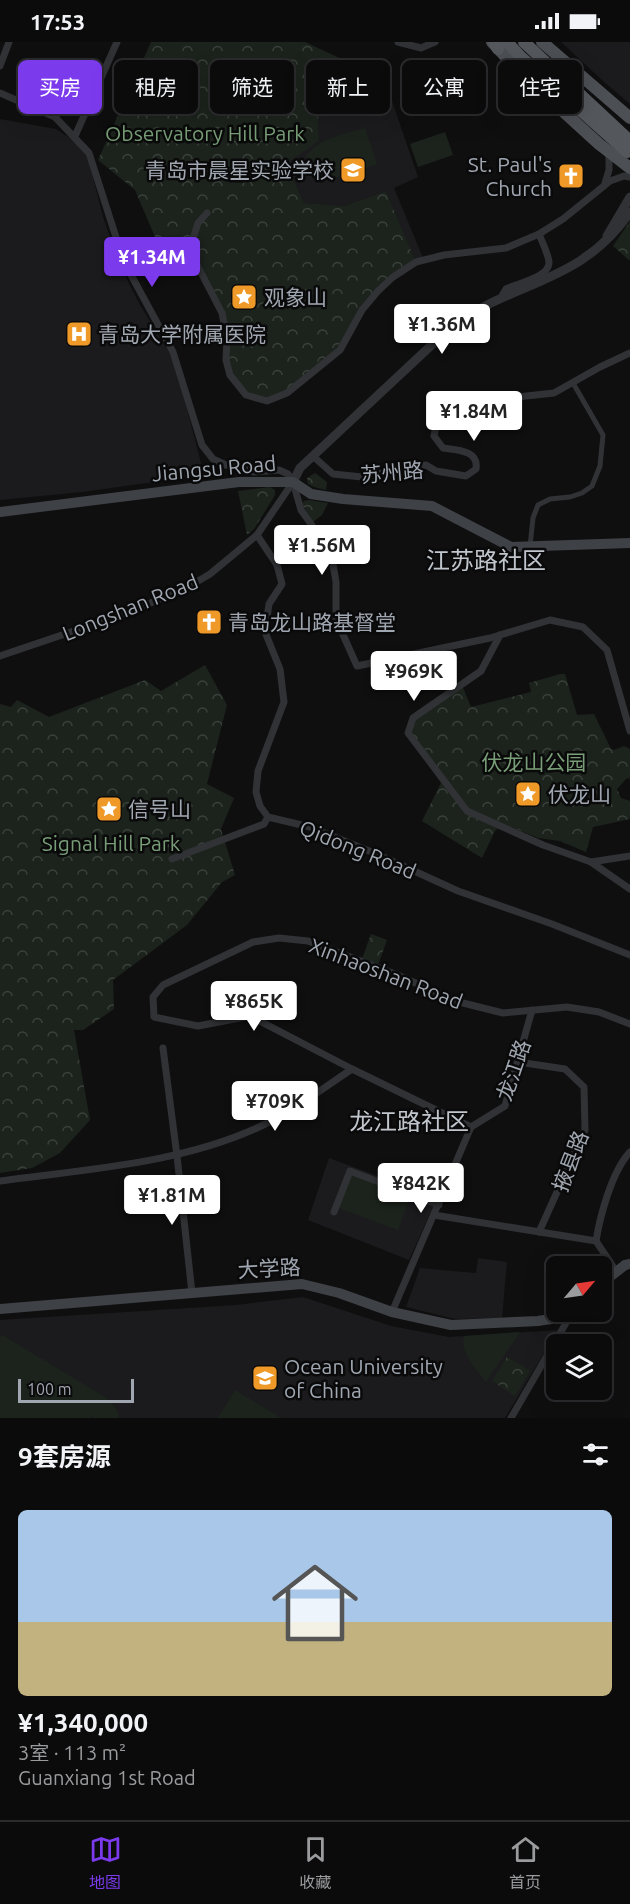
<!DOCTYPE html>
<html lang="zh">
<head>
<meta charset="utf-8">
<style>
  :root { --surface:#0b0b0c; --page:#19191a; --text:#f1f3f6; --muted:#9a9b9d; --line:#2b2b2d; --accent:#7c3aed }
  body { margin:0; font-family:Ubuntu,"Noto Sans SC",sans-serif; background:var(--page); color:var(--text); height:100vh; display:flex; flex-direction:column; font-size:22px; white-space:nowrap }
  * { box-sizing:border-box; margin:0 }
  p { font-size:20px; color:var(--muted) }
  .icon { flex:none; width:33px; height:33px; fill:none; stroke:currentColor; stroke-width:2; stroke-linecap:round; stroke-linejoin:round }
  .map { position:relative; height:1376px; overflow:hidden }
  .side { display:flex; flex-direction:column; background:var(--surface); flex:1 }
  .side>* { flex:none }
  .top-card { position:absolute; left:18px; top:18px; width:594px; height:54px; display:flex; gap:12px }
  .needle { width:39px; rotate:61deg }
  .tools { position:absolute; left:546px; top:1214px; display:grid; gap:12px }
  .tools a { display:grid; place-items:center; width:66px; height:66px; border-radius:9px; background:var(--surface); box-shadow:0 6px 24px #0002,0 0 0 2px var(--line); font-size:30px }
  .scale { position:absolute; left:18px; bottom:15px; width:116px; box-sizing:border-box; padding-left:6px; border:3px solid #a0a7b1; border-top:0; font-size:16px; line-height:21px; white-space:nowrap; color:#a0a7b1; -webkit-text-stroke:4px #0a0a0b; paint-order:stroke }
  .price { position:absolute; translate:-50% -51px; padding:0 14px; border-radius:6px; background:#fff; color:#222; font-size:20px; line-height:39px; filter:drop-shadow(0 2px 3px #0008) }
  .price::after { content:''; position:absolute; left:50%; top:36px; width:18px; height:14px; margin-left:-9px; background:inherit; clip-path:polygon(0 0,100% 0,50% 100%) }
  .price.current { background:var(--accent); color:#fff }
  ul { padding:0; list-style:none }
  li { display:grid; align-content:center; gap:12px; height:318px; padding:0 18px }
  li span { display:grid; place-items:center; height:186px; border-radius:9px; color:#555 }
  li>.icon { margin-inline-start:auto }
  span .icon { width:108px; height:108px; fill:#fffc; stroke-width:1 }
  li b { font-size:26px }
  h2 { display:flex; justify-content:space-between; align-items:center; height:72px; padding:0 18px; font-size:26px }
  .tag { padding:0 21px; border-radius:9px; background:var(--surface); box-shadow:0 6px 24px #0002,0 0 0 2px var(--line); font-size:21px; line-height:54px }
  .tag.current { background:var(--accent); color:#fff }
  .status { display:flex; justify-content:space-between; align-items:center; height:42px; padding:0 30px; background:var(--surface); direction:ltr }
  .status svg { height:16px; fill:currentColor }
  .menu { display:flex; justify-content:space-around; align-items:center; height:84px; border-top:2px solid var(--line); background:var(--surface); font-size:16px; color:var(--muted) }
  .menu a { display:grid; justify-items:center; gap:3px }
  .menu .current { color:var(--accent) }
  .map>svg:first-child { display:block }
</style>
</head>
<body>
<div class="status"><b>17:53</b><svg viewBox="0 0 49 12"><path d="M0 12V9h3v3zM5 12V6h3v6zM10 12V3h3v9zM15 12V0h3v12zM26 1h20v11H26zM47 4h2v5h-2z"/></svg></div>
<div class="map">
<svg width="630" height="1376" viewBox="0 0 630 1376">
  <defs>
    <pattern id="forest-crowns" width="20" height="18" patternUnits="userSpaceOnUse" patternTransform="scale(1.5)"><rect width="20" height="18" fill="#1c231c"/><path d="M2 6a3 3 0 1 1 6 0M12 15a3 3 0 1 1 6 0" fill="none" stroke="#3a403b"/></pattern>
  </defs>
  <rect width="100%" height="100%" fill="#0f0f10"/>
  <g fill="#1b1b1d">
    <path d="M 561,0 L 630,0 L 630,62 L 602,38 Z"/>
    <path d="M 386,41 L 418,135 L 394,146 L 424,218 L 416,220 L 386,149 L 344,164 L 304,161 L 287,120 L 319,99 L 318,69 Z"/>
    <path d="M 0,77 L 56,87 L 74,99 L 83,108 L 89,119 L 103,175 L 121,226 L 140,263 L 175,320 L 204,433 L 82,450 L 0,458 Z"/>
    <path d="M 329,1116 L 437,1156 L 409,1218 L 308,1178 Z"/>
    <path d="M 478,1216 L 507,1220 L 502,1276 L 455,1277 L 406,1265 L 420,1226 L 476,1231 Z"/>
    <path d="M 303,1255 L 391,1284 L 449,1295 L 558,1288 L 505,1376 L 0,1376 L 0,1278 L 236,1263 Z"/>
  </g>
  <g fill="#1c231c">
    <path d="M 365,86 L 377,122 C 353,130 312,153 306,114 C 319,96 344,92 365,86 Z"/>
    <path d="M 445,90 L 453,113 L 418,125 L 410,102 Z"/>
    <path d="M 350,1129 L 411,1153 L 398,1188 L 336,1165 Z"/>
    <path d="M 520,1290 L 486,1340 C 476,1327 460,1311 464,1294 Z"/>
    <path d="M 0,1294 L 4,1294 L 105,1355 L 117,1368 L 119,1376 L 95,1376 L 93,1374 L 91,1376 L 0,1376 Z"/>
    <path d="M 235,1348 L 281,1376 L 218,1376 Z"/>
  </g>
  <g fill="url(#forest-crowns)">
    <path d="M 151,0 L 305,0 L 374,32 L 376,37 L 386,41 L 318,69 L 319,99 L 287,121 L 304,161 L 344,164 L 386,149 L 416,220 L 378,249 L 340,308 L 287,351 L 267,359 L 246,353 L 230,333 L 222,271 L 194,219 L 177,233 L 172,224 L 167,223 L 135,148 L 98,118 Z"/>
    <path d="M 630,179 L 630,217 L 629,218 L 613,204 Z"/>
    <path d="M 315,431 L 327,440 L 326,448 L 314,445 L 308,442 L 307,436 Z"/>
    <path d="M 270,445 L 275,448 L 275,453 L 254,487 L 247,493 L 238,449 Z"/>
    <path d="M 309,458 L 328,461 L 322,473 L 313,480 L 302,462 L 304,459 Z"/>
    <path d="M 205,623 L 227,663 L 207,742 L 234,756 L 221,787 L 235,833 L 222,840 L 187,883 L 113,938 L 114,967 L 83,988 L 74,988 L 90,1078 L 60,1111 L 32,1126 L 0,1131 L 0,662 L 11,665 L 17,658 L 49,675 L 145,638 L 161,649 Z"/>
    <path d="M 560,632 L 565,632 L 577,673 L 594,672 L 611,707 L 614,708 L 624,704 L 630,707 L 630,737 L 627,736 L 617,747 L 621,756 L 630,759 L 630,777 L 593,785 L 586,810 L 560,799 L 538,796 L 512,785 L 501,783 L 495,789 L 482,816 L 422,779 L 441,741 L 407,684 L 462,643 L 471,665 L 531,650 L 529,641 Z"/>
    <path d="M 371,892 L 387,898 L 378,923 L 362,917 Z"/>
    <path d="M 507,1315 L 530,1329 L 515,1354 L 492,1339 Z"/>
  </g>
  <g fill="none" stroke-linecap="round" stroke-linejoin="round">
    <path stroke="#303235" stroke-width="5" d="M 530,504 L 533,476 L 538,463 L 550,457 L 570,455 L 582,451 L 592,444 L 600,424 L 603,393 L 573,341"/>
    <g stroke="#303235" stroke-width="7">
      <path d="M 398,0 L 421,6 L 435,0"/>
      <path d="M 0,24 L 9,0"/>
      <path d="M 0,51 L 55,75 L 89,111 L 124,220 L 173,310 L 202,403 L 213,417 L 226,423 L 254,430 L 279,428 L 288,432 L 293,440 L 301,468 L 331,510 L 336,540 L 336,577 L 357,624 L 490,596 L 550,578 L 583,585 L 607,608 L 630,689"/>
      <path d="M 75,94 L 117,0"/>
      <path d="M 605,141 L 609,128 L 609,111"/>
      <path d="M 207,171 L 198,181 L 192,200 L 195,219 L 222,271 L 227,296 L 226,318 L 230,333 L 246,353 L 267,359 L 287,351 L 340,308 L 362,268 L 378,249 L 393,235 L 416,220 L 444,213 L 506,206 L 539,192 L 563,177 L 610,139 L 624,134 L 630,135"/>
      <path d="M 500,257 L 506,247 C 518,241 550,235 549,220 C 548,211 542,200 539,192"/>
      <path d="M 314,415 L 333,432 L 362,435 L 426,423 L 436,429 L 466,434 L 476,427 C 479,408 457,408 443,406 L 434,394 L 437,380 L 445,372 L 479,359 L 554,351 L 600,325 L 630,311"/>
      <path d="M 257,493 L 277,523 L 282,542 L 269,562 L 265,590 L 280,627 L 284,660 L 258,729 L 256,750 L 260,764 L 268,775 L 310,785 L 379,813 L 458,849 L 552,882 L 630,913"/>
      <path d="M 500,593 L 481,629 L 413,676 L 408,691 L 467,769 L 543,803 L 591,820 L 630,814"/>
      <path d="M 0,614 L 127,571 L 188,545 L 210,532 L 257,493 L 293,440"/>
      <path d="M 172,817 L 264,782 L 268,775"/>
      <path d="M 591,820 L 630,847"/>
      <path d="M 163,1006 L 177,1114 L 192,1251"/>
      <path d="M 518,1020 L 565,1027 L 584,1045 L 585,1088 L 539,1190"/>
      <path d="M 471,1085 L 352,1027 L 250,974 L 198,984 L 154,975 L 153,955 L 163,943 L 253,900 L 279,896 L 308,899 L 395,932 L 459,960 L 503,971 L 567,965 L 599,970 L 630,982"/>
      <path d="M 471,1085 L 505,1064 L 532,968"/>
      <path d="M 0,1139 C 86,1127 179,1122 259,1085 C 292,1070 322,1047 352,1027"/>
      <path d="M 334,1170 L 350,1129 L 439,1163"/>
      <path d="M 434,1173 L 596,1199"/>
      <path d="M 616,1229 L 596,1199 C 600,1174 612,1129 630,1110"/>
      <path d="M 392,1270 L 471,1085"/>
      <path d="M 511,1376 L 570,1274"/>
    </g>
    <g stroke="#303235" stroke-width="9">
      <path d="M 607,194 L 630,155"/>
      <path d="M 293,440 L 300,426 L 452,284 C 514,239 582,241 630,170"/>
    </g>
    <g stroke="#3e4145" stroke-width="10">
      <path d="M 0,470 L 239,440 L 293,440 L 311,452 L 343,457 L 432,464 L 511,505 L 630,501"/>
      <path d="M 602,1241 L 625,1223 L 630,1222"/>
      <path d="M 0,1267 L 302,1242 L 339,1251 L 392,1270 L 451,1283 L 538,1279 L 570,1274 L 573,1269"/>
    </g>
    <g stroke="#4c4f54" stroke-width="12">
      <path d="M 492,0 L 519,29 L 599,102 L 630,126"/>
      <path d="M 542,0 L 630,76"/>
    </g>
    <g stroke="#54585d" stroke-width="12">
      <path d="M 494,0 L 498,7"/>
      <path d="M 507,0 L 521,15 L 627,110"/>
      <path d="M 524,0 L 630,99"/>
    </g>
  </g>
  <defs>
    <symbol id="school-square" viewBox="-11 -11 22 22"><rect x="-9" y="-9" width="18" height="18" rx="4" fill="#ef9928" stroke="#0a0a0b"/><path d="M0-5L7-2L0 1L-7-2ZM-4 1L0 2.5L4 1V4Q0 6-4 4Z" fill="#fff"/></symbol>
    <symbol id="church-square" viewBox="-11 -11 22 22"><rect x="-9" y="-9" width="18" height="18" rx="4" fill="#ef9928" stroke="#0a0a0b"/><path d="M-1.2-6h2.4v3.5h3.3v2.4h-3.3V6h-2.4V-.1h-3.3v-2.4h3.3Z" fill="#fff"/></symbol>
    <symbol id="sight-square" viewBox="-11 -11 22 22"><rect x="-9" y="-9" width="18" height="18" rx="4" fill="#ef9928" stroke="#0a0a0b"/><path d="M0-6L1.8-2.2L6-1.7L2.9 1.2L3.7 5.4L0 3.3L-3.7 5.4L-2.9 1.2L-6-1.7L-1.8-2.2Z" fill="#fff"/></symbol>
    <symbol id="hospital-square" viewBox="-11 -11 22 22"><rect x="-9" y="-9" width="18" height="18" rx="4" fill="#ef9928" stroke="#0a0a0b"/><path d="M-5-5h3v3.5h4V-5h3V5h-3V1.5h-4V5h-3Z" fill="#fff"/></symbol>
    <symbol id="university-square" viewBox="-11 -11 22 22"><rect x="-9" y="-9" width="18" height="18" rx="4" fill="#ef9928" stroke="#0a0a0b"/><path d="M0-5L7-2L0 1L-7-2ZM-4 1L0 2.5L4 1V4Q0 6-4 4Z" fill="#fff"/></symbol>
  </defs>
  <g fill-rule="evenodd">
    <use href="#school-square" x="338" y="113" width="30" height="30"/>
    <use href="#church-square" x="556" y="119" width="30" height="30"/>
    <use href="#sight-square" x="229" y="240" width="30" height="30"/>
    <use href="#hospital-square" x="64" y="277" width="30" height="30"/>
    <use href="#church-square" x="194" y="565" width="30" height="30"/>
    <use href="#sight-square" x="513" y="737" width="30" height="30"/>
    <use href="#sight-square" x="94" y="752" width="30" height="30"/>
    <use href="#university-square" x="250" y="1321" width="30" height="30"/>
  </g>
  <g text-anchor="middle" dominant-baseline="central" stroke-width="5" stroke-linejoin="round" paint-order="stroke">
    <g font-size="21" fill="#789d77" stroke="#0a0a0b">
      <text x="205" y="91">Observatory Hill Park</text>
      <text x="534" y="720">伏龙山公园</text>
      <text x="111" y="801">Signal Hill Park</text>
    </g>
    <g font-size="21" fill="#a0a7b1" stroke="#0a0a0b" text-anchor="start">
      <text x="552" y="122" text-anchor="end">St. Paul's<tspan x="552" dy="24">Church</tspan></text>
      <text x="334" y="128" text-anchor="end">青岛市晨星实验学校</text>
      <text x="264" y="255">观象山</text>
      <text x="98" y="292">青岛大学附属医院</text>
      <text x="228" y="580">青岛龙山路基督堂</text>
      <text x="548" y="752">伏龙山</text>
      <text x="128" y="767">信号山</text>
      <text x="284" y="1324">Ocean University<tspan x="284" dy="24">of China</tspan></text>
    </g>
    <g font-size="21" fill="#a0a7b1" stroke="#0a0a0b">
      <text transform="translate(214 426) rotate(-5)">Jiangsu Road</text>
      <text transform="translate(392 430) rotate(-5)">苏州路</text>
      <text transform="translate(130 565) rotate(-22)">Longshan Road</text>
      <text transform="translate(358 807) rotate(22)">Qidong Road</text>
      <text transform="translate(386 931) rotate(21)">Xinhaoshan Road</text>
      <text transform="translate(513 1028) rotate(-71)">龙江路</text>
      <text transform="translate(570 1119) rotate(-69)">掖县路</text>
      <text transform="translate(269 1226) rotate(-3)">大学路</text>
    </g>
    <g font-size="24" fill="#c1c6cd" stroke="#0a0a0b">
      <text x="486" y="518">江苏路社区</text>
      <text x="409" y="1079">龙江路社区</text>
    </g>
  </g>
</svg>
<div class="tools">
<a><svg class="needle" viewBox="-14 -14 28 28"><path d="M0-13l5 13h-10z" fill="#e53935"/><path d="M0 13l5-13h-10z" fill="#9a9b9d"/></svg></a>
<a><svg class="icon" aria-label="layers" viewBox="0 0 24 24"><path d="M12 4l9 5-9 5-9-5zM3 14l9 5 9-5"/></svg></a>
</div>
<div class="scale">100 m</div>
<b class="price current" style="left:152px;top:246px">¥1.34M</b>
<b class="price" style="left:442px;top:313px">¥1.36M</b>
<b class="price" style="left:474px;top:400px">¥1.84M</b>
<b class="price" style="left:322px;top:534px">¥1.56M</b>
<b class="price" style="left:414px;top:660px">¥969K</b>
<b class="price" style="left:254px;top:990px">¥865K</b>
<b class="price" style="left:275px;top:1090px">¥709K</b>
<b class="price" style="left:421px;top:1172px">¥842K</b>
<b class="price" style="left:172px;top:1184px">¥1.81M</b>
<div class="top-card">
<a class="tag current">买房</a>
<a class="tag">租房</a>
<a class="tag">筛选</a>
<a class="tag">新上</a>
<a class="tag">公寓</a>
<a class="tag">住宅</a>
</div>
</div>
<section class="side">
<h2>9套房源<svg class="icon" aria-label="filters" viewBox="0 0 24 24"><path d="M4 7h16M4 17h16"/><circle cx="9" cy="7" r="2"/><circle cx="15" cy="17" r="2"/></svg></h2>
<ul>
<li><span style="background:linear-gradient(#a9c7e8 60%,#c2b280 0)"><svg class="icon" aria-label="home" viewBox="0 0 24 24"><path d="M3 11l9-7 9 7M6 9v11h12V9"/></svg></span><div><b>¥1,340,000</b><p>3室 · 113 m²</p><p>Guanxiang 1st Road</p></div></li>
</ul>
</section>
<nav class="menu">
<a class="current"><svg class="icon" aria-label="map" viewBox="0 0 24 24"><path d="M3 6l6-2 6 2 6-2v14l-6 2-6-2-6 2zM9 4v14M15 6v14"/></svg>地图</a>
<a><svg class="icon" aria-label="saved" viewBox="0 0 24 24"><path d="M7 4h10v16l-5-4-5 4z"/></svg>收藏</a>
<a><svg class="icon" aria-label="home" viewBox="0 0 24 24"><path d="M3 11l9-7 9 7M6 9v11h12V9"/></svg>首页</a>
</nav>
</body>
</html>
